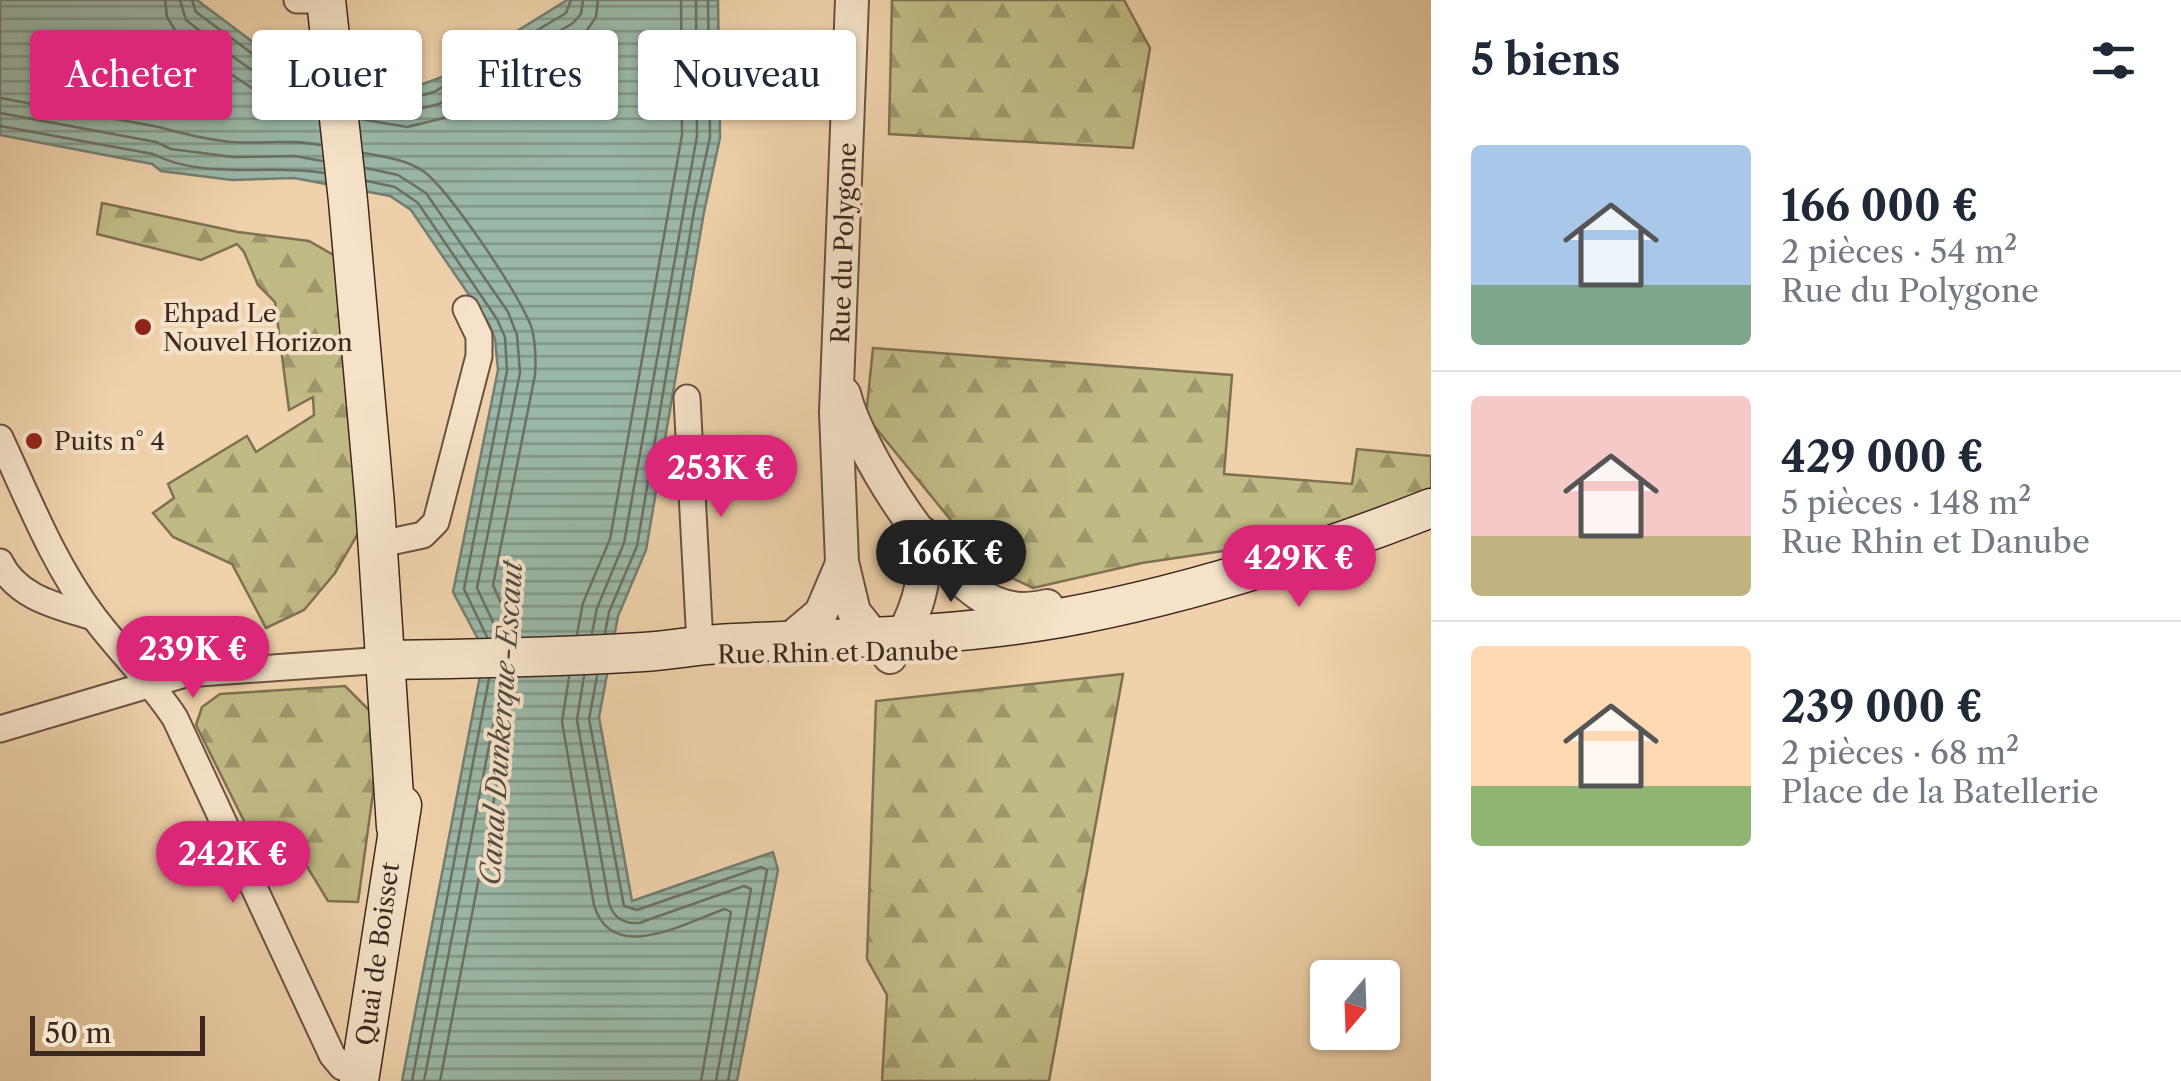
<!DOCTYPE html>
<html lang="fr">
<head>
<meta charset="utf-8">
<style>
  :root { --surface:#fff; --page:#f2f2f3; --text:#1f2937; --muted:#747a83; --line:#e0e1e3; --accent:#db2777 }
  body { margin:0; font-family:"Libre Caslon Text",serif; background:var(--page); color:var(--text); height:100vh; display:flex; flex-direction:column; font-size:38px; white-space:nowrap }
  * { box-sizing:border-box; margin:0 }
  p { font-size:32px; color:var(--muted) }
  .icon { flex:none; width:55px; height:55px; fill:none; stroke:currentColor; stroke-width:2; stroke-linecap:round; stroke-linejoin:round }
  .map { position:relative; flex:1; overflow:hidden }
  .panel { display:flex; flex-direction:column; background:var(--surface); width:750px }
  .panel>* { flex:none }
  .guide { position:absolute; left:30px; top:30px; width:950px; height:90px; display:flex; gap:20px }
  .needle { width:65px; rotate:199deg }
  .fabs { position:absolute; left:1310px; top:960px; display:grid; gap:20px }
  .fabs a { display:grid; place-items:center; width:90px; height:90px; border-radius:10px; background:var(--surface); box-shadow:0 2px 8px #0004; font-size:50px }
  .scale { position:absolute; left:30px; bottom:25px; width:175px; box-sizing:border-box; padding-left:10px; border:5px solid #3d281f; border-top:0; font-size:28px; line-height:35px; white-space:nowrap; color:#3d281f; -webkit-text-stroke:8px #f5e2c8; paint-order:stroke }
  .price { position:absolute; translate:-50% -85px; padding:0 22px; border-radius:35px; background:var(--accent); color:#fff; font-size:32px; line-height:65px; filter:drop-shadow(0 2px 5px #0008) }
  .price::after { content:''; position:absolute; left:50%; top:60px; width:30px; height:22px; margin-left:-15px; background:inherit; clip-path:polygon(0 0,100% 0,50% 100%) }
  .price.current { background:#222; color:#fff }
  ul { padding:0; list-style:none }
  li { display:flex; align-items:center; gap:30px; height:250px; padding:0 40px }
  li+li { border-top:2px solid var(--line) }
  li span { display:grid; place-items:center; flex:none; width:280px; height:200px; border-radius:10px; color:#555 }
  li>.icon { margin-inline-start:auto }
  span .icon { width:120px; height:120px; fill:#fffc; stroke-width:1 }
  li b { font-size:42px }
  h2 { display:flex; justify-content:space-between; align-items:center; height:120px; padding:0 40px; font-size:42px }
  .chip { padding:0 35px; border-radius:10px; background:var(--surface); box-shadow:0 2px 8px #0004; font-size:35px; line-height:90px }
  .chip.current { background:var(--accent); color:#fff }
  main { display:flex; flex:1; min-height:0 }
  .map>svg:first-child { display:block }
</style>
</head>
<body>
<main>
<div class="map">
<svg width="1431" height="1081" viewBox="0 0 1431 1081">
  <defs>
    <pattern id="forest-firs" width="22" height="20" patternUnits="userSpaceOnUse" patternTransform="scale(2.5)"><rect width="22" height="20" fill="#c0ba84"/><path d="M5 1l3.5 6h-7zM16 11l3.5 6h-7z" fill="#9d976b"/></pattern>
    <pattern id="water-rules" width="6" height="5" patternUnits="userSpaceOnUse" patternTransform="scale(2.5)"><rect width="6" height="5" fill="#9ab8a8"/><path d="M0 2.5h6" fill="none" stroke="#7f9688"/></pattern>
  </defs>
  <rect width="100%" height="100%" fill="#efd2ab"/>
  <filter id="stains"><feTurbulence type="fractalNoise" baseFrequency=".002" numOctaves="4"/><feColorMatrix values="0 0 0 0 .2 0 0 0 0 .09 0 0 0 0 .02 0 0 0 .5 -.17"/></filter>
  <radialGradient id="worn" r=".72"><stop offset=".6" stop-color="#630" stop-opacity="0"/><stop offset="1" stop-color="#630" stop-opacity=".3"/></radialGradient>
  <g fill="url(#forest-firs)" stroke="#7e7152" stroke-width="2.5">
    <path d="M 892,0 L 1124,0 L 1150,48 L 1133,148 L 889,134 Z"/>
    <path d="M 102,203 L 238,232 L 309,241 L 337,257 L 363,525 L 335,573 L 304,610 L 266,628 L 232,564 L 173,537 L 153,513 L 174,498 L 168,484 L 247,436 L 256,452 L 314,415 L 313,397 L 289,410 L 275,302 L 258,285 L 244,252 L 237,244 L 201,260 L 97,234 Z"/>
    <path d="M 873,348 L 1232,375 L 1224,474 L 1352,484 L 1357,449 L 1431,456 L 1431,494 L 1304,539 L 1142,563 L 1033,588 L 989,567 L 866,416 Z"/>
    <path d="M 1123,674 L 1049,1081 L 882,1081 L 887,995 L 867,959 L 876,701 Z"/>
    <path d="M 345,686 L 372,713 L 374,786 L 358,902 L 328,901 L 297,850 L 260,853 L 196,725 L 202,707 L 220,694 Z"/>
  </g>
  <path fill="url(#water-rules)" stroke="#757e71" stroke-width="2.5" d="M 0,0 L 197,0 L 278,61 L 305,70 L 406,90 L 445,76 L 567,0 L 718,0 L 720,138 L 704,212 L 646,550 L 618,616 L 599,717 L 632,901 L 773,852 L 778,870 L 737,1081 L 402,1081 L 480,676 L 478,639 L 453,592 L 498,370 L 495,339 L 489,324 L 411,210 L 390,196 L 294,178 L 232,180 L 161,171 L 152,164 L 0,135 Z"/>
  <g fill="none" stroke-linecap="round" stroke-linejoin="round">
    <g stroke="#6c7064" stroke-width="2.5">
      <path d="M 165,0 L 167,17 L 175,30 L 226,71 L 261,94 L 317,110"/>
      <path d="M 180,0 L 186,20 L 236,59 L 268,81 L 315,95"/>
      <path d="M 192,0 L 196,12 L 273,69 L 314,82"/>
      <path d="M 357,90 L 405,100 L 434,92 L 566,13 L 571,0"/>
      <path d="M 0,98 L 159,127 C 183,134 205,139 230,142 C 261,144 290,139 320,145"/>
      <path d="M 359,103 L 406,112 L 439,104 L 573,23 L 581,14 L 583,0"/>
      <path d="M 0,113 L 156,142 L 171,149 L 233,157 L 295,156 L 322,161"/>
      <path d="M 360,119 L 407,127 L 444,118 L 585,33 L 596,17 L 598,0"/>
      <path d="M 0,126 L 153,154 C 203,180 269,164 324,173"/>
      <path d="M 364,153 C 385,157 405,159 423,171 C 448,188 523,299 532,329 C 536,345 536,360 535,375 L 493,585 L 515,636"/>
      <path d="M 366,168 L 398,175 L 426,193 L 508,312 L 517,335 L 520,373 L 477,588 L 500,637"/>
      <path d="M 367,181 L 395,187 L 418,203 L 497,319 L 505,337 L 507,371 L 464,589 L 487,637"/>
      <path d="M 592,633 L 597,608 L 624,543 L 697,136 L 696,0"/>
      <path d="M 605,633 L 609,612 L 637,546 L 694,211 L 710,137 L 708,0"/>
      <path d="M 577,634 L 583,603 L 610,539 L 682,135 L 681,0"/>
      <path d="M 584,676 L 577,720 L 609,903 C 613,917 623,924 639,923 L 744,886 L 751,889 L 716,1081"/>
      <path d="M 597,676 L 589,719 L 624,906 L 637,910 L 761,867 L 767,870 L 728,1081"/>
      <path d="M 569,677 L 562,722 L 594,905 C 612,966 686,922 725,909 L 731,912 L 701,1081"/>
      <path d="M 412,1081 L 489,679"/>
      <path d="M 424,1081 L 502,679"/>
      <path d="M 440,1081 L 517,679"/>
    </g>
    <defs>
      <g id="minor">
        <path d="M 297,0 L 313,0"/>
        <path d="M 687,398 L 700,644"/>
        <path d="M 0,438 C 28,498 53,563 93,616 C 120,652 150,680 175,718 L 332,1055 L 342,1067 L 361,1073"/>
        <path d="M 376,545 L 423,535 L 436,522 L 479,356 L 479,336 L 466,309"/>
        <path d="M 0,562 C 17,598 58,606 93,617"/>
        <path d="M 0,729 L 185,674 L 385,660"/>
      </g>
      <g id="tertiary">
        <path d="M 852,0 L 836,412 L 842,562 L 854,612 L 890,657 C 916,617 929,581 922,533"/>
        <path d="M 844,394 C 859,452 939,579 995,603 C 1013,611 1028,610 1047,606"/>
        <path d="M 788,641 L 821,613 L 841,566"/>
      </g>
      <g id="secondary">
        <path d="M 326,0 L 348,201 L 375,505 L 396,827"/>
        <path d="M 385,660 C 470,659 557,657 643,652 C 673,650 703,644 734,643 C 843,638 951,637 1060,618 C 1187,595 1311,555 1431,508"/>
        <path d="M 359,1081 L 402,805"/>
      </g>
    </defs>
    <use href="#minor" stroke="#6a5242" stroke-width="29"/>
    <use href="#tertiary" stroke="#6a5242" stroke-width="36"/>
    <use href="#secondary" stroke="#3d281f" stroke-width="41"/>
    <use href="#minor" stroke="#f5e2c8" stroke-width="25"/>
    <use href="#tertiary" stroke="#f5e2c8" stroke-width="32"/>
    <use href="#secondary" stroke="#f5e2c8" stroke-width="38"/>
  </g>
  <g fill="#8f2418" stroke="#f5e2c8" stroke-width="4">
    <circle cx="143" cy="327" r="10"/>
    <circle cx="34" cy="441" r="10"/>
  </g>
  <g text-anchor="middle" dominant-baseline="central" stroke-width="8" stroke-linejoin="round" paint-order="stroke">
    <g font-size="25" fill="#3d281f" stroke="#f5e2c8">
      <text transform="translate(844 243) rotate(-88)">Rue du Polygone</text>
      <text transform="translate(838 653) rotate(-1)">Rue Rhin et Danube</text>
      <text transform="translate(378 954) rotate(-82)">Quai de Boisset</text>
    </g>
    <g font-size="25" fill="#3d281f" stroke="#f5e2c8" text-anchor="start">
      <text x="163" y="313">Ehpad Le<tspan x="163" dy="29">Nouvel Horizon</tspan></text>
      <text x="54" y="441">Puits n° 4</text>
    </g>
    <g font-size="28" font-style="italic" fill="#544c41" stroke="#f5e2c8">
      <text transform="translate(501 723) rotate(-86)">Canal Dunkerque-Escaut</text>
    </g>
  </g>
  <rect width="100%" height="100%" filter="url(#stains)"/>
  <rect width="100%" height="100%" fill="url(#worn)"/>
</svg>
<div class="fabs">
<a><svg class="needle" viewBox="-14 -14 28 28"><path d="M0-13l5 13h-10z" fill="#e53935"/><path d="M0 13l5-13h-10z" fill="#747a83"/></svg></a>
</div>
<div class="scale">50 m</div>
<b class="price" style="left:721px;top:520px">253K €</b>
<b class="price current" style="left:951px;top:605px">166K €</b>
<b class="price" style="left:1299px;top:610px">429K €</b>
<b class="price" style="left:193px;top:701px">239K €</b>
<b class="price" style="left:233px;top:906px">242K €</b>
<div class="guide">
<a class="chip current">Acheter</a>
<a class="chip">Louer</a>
<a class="chip">Filtres</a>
<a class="chip">Nouveau</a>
</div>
</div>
<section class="panel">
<h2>5 biens<svg class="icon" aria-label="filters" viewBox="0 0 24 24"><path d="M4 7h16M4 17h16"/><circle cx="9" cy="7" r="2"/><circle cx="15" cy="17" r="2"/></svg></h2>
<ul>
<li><span style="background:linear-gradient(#a9c7e8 70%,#7fa58c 0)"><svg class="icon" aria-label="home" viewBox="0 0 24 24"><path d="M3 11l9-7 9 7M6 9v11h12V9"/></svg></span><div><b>166 000 €</b><p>2 pièces · 54 m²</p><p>Rue du Polygone</p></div></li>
<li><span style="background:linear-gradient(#f6c9c9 70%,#c2b280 0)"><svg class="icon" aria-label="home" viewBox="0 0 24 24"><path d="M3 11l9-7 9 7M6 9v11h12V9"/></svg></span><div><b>429 000 €</b><p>5 pièces · 148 m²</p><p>Rue Rhin et Danube</p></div></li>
<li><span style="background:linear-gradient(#ffd9b3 70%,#8fb573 0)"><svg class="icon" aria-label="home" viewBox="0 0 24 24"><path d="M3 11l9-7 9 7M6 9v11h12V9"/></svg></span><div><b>239 000 €</b><p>2 pièces · 68 m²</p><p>Place de la Batellerie</p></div></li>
</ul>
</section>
</main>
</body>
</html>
